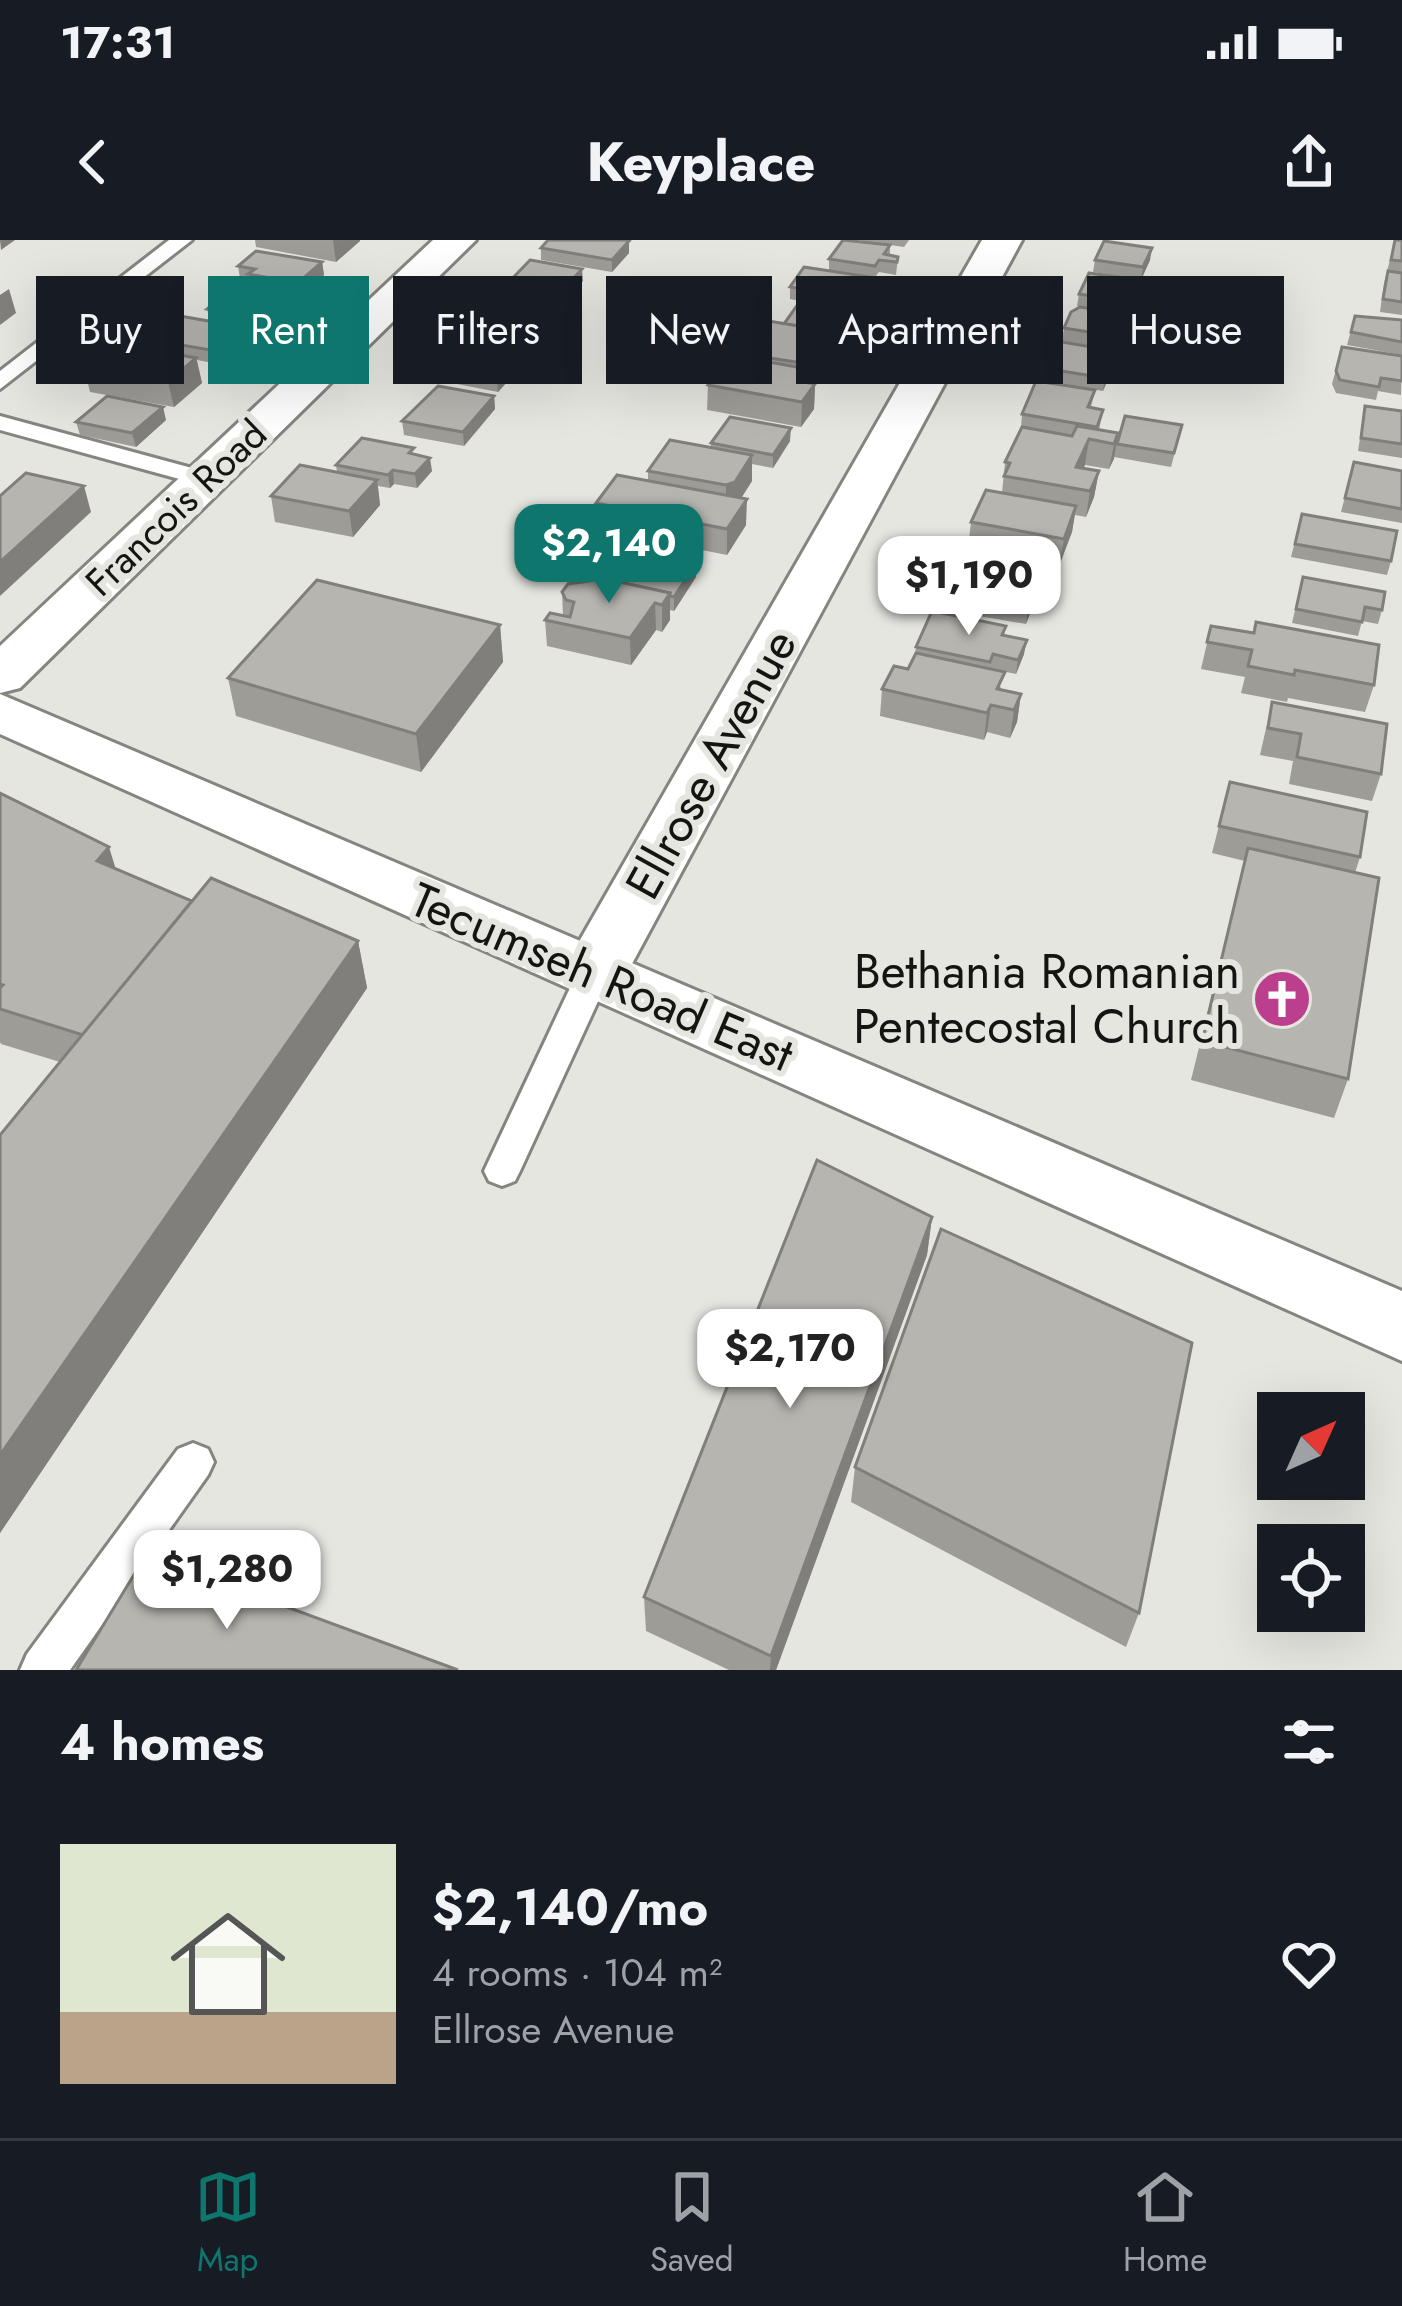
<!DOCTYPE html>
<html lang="en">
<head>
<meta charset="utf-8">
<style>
  :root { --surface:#171b24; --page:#242831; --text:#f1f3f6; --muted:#9ea1a6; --line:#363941; --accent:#0f766e }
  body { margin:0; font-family:Jost,sans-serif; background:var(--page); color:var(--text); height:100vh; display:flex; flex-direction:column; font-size:45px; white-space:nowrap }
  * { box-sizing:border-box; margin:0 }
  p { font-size:39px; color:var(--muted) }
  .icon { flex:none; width:66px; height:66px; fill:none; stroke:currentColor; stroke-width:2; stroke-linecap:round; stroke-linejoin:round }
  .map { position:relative; height:1430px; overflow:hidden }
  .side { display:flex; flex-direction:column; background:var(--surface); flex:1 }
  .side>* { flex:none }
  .hud { position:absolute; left:36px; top:36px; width:1332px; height:108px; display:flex; gap:24px }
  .needle { width:78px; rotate:45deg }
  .tools { position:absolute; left:1257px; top:1152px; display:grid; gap:24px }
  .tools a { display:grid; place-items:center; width:108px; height:108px; border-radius:0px; background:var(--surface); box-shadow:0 12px 48px #0002; font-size:60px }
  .price { position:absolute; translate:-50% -102px; padding:0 27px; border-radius:24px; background:#fff; color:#222; font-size:39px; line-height:78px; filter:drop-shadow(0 3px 6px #0008) }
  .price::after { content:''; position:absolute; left:50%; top:72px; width:36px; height:27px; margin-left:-18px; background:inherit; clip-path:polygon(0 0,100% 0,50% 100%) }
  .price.active { background:var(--accent); color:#fff }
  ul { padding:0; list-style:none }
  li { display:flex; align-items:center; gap:36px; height:300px; padding:0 60px }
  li+li { border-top:3px solid var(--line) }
  li span { display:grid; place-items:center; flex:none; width:336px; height:240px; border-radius:0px; color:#555 }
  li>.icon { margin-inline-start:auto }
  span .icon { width:144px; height:144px; fill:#fffc; stroke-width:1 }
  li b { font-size:51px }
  h2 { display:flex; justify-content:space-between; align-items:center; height:144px; padding:0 60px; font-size:51px }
  .chip { padding:0 42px; border-radius:0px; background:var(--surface); box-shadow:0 12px 48px #0002; font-size:42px; line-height:108px }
  .chip.active { background:var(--accent); color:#fff }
  .status { display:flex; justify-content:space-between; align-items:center; height:84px; padding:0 60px; background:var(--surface); direction:ltr }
  .status svg { height:33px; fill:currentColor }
  header { display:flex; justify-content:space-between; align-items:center; height:156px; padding:0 60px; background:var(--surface); font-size:54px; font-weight:700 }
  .tab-bar { display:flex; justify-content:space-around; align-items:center; height:168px; border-top:3px solid var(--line); background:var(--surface); font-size:33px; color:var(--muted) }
  .tab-bar a { display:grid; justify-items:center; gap:6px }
  .tab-bar .active { color:var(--accent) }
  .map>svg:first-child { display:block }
</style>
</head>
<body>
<div class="status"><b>17:31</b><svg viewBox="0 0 49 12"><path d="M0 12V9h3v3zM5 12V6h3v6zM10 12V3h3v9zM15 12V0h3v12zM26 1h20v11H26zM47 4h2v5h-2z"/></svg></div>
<header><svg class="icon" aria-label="back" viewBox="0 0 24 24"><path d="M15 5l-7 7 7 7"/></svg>Keyplace<svg class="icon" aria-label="share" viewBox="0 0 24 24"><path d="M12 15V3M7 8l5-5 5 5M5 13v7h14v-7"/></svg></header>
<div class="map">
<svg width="1402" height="1430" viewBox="0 0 1402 1430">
  <rect width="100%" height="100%" fill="#e6e6e1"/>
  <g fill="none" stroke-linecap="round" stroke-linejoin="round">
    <defs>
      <g id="lane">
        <path d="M 169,0 L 192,0 L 0,149 L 0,131 Z"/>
        <path d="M 0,176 L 214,234 L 217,239 L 205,246 L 0,190 Z"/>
        <path d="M 594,721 L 606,725 L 611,733 L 520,931 L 515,941 L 502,946 L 489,941 L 484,931 L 577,733 L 582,725 Z"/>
        <path d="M 193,1203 L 208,1209 L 214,1222 L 208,1235 L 70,1430 L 20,1430 L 27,1414 L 178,1209 Z"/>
      </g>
      <g id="street">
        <path d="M 433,0 L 476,0 L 20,448 L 0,453 L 0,406 Z"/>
        <path d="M 982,0 L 1022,0 L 627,733 L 618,750 L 594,757 L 570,750 L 561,733 Z"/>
      </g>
      <path id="secondary" d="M 0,454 L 1402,1051 L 1402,1121 L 0,494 Z"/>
    </defs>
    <use href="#lane" stroke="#858580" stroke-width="6"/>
    <use href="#street" stroke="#858580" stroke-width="6"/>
    <use href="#secondary" stroke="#858580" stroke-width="6"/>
    <use href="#lane" fill="#fff" fill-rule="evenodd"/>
    <use href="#street" fill="#fff" fill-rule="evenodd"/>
    <use href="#secondary" fill="#fff" fill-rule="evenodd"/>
  </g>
  <g fill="#9d9c97">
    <path d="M 255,0 L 360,0 L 360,1 L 336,22 L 256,7 Z"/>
    <path d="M 856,0 L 909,0 L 904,7 Z"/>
    <path d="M 1395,0 L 1402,0 L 1402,75 L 1380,72 L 1384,43 Z"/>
    <path d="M 890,5 L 890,15 L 898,17 L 896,35 L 879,32 L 874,38 L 869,38 L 869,49 L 855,70 L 848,69 L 849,91 L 844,99 L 836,98 L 831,105 L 822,103 L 822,115 L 810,143 L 815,144 L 814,169 L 801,187 L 707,170 L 708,145 L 725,122 L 725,111 L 758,85 L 784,84 L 800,61 L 790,59 L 790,47 L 829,31 L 829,19 Z"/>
    <path d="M 541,8 L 629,13 L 612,32 L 541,20 Z"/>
    <path d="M 1095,20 L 1150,20 L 1141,40 L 1093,32 Z"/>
    <path d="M 322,22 L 324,35 L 300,56 L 250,47 L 249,40 L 240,38 L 238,26 Z"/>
    <path d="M 583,41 L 562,64 L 509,55 L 508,43 Z"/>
    <path d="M 1079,54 L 1158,56 L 1150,78 L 1077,66 Z"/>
    <path d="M 543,66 L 544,79 L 523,101 L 477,93 L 476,80 Z"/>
    <path d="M 207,69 L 286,69 L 262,90 L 249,88 L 251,101 L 224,125 L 197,120 L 202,143 L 174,167 L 90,152 L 84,127 L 148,109 L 146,99 L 210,81 Z"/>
    <path d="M 1355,76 L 1402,80 L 1402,115 L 1347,105 Z"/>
    <path d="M 1064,88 L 1146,90 L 1137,113 L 1062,101 Z"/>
    <path d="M 1342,107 L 1402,116 L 1401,155 L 1378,151 L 1376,160 L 1336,153 L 1332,144 Z"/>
    <path d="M 1116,111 L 1114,124 L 1103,151 L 1041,141 L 1043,128 Z"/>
    <path d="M 534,113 L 535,126 L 526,136 L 514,134 L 498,152 L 452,143 L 451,130 Z"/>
    <path d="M 1095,150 L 1091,167 L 1103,170 L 1099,190 L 1118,193 L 1182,185 L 1171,227 L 1114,217 L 1109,229 L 1085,225 L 1083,229 L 1099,231 L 1094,257 L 1086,277 L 1075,275 L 1072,292 L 1059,326 L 968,308 L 971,282 L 1002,253 L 1005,222 L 1021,188 L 1022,174 Z"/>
    <path d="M 494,156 L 495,169 L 464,206 L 404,195 L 402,181 Z"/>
    <path d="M 1365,166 L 1402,171 L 1402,218 L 1358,211 Z"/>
    <path d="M 166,180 L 136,207 L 80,195 L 76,182 Z"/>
    <path d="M 790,201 L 773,228 L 752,224 L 752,241 L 741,258 L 746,285 L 727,315 L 597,289 L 596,263 L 648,240 L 648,231 L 711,207 L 711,203 Z"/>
    <path d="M 415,214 L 432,231 L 417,248 L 394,244 L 390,248 L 378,246 L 380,265 L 353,297 L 275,282 L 271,256 L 337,232 L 336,225 Z"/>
    <path d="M 1354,222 L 1402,231 L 1402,283 L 1341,272 Z"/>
    <path d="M 1302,274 L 1391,321 L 1387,335 L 1291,317 Z"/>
    <path d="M 696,337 L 674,371 L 670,370 L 670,380 L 662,392 L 656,390 L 631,425 L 547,406 L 545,380 L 563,376 L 562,352 L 589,341 Z"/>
    <path d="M 1303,337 L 1382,370 L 1378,384 L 1362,381 L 1358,396 L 1292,383 Z"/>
    <path d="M 1040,338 L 1038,352 L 1026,384 L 950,371 L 952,357 Z"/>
    <path d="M 500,385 L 503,422 L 421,532 L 236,476 L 228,438 Z"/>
    <path d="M 1006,386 L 1004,395 L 1024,414 L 1016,434 L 991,429 L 1002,450 L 1021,454 L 1017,482 L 1010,498 L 987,492 L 984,500 L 880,476 L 882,449 L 908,429 L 915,414 L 916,407 Z"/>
    <path d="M 1211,386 L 1374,445 L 1365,472 L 1288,458 L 1287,462 L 1241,453 L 1245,437 L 1201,429 Z"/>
    <path d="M 1272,462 L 1381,534 L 1372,561 L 1289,544 L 1293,521 L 1260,515 Z"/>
    <path d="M 1230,542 L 1360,617 L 1355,633 L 1348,839 L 1334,878 L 1191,840 L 1245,621 L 1212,613 Z"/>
    <path d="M 0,553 L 116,629 L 192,661 L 358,701 L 367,748 L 0,1293 L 0,895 L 60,822 L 1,804 L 0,802 Z"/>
    <path d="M 932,977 L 927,1015 L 776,1430 L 729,1430 L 646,1391 L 644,1357 Z"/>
    <path d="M 855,1227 L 1139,1373 L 1126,1407 L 851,1262 Z"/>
  </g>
  <g fill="#807f7b">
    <path d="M 0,0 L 15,0 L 1,10 Z"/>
    <path d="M 333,0 L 360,0 L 360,1 L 336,22 Z"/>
    <path d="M 629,1 L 629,13 L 612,32 L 612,20 Z"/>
    <path d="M 1152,8 L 1150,20 L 1141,40 L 1143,27 Z"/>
    <path d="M 322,22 L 324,35 L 300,56 L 298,43 Z"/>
    <path d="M 582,29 L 583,41 L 562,64 L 561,52 Z"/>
    <path d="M 870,37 L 869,49 L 855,70 L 856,57 Z"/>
    <path d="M 9,49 L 16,73 L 0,85 L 0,55 Z"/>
    <path d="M 284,56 L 286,69 L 262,90 L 259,78 Z"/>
    <path d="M 543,66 L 544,79 L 523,101 L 522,88 Z"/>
    <path d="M 850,79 L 849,91 L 844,99 L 845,86 Z"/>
    <path d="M 837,85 L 836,98 L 831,105 L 832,92 Z"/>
    <path d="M 249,88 L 251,101 L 224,125 L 222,112 Z"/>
    <path d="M 823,90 L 822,115 L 808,149 L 800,141 L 808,129 L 809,124 Z"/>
    <path d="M 1116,111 L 1114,124 L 1103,151 L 1105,138 Z"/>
    <path d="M 534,113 L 535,126 L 526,136 L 525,123 Z"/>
    <path d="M 196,118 L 202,143 L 174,167 L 168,142 Z"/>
    <path d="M 513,121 L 514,134 L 498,152 L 497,139 Z"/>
    <path d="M 815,144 L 814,169 L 801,187 L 802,162 Z"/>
    <path d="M 494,156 L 495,169 L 464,206 L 463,192 Z"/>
    <path d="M 163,167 L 166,180 L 136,207 L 132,193 Z"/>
    <path d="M 791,188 L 790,201 L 773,228 L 773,215 Z"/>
    <path d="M 1118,193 L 1114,219 L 1109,229 L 1114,204 Z"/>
    <path d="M 1089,199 L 1085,225 L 1074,248 L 1076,227 Z"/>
    <path d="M 752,215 L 752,241 L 735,268 L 726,271 L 726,245 Z"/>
    <path d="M 430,218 L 432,231 L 417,248 L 415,234 Z"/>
    <path d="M 393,230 L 394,244 L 390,248 L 388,235 Z"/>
    <path d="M 1099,231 L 1094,257 L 1086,277 L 1090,251 Z"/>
    <path d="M 377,240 L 380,265 L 353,297 L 349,271 Z"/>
    <path d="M 84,246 L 91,272 L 0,356 L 0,322 Z"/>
    <path d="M 747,259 L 746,285 L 727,315 L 727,289 Z"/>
    <path d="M 1076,266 L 1072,292 L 1059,326 L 1064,299 Z"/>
    <path d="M 696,323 L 696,337 L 674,371 L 674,357 Z"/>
    <path d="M 1040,338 L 1038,352 L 1026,384 L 1028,371 Z"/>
    <path d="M 670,353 L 670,380 L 662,392 L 662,365 Z"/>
    <path d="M 655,363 L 656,390 L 631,425 L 630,398 Z"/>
    <path d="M 500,385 L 503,422 L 421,532 L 416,494 Z"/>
    <path d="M 1027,400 L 1024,414 L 1016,434 L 1018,420 Z"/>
    <path d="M 1021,454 L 1017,482 L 1010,498 L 1014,470 Z"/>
    <path d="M 991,465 L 987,492 L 984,500 L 987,473 Z"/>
    <path d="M 109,607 L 121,646 L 97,621 Z"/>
    <path d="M 358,701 L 367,748 L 0,1293 L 0,1215 Z"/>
    <path d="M 932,977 L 927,1015 L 776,1430 L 770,1430 L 771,1416 Z"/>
  </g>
  <g fill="#b7b5b0" stroke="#807f7b" stroke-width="3">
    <path d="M 548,0 L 625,0 L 629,1 L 612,20 L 541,8 Z"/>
    <path d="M 843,0 L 890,5 L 884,14 L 898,17 L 897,22 L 879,20 L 875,26 L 829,19 Z"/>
    <path d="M 1395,0 L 1402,0 L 1402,21 L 1391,20 Z"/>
    <path d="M 1104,1 L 1152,8 L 1143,27 L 1095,20 Z"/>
    <path d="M 256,11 L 322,22 L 298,43 L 248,34 L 255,29 L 238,26 Z"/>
    <path d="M 530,20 L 582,29 L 561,52 L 508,43 Z"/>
    <path d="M 804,27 L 870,37 L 856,57 L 790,47 Z"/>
    <path d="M 1388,31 L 1402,33 L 1402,62 L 1383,59 Z"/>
    <path d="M 1089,33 L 1161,43 L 1152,65 L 1079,54 Z"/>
    <path d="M 232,47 L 284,56 L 259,78 L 207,69 Z"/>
    <path d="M 498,58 L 543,66 L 522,88 L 476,80 Z"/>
    <path d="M 801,60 L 848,68 L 842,78 L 850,79 L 845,86 L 837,85 L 832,92 L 784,84 Z"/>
    <path d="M 1080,67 L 1149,78 L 1139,100 L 1064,88 L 1071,72 Z"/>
    <path d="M 174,75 L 249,88 L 222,112 L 146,99 Z"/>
    <path d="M 1355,76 L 1402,80 L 1402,102 L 1351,92 Z"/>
    <path d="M 762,80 L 823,90 L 809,124 L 725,111 L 745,82 L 758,85 Z"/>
    <path d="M 1056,101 L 1116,111 L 1105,138 L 1043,128 Z"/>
    <path d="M 473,102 L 534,113 L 525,123 L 513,121 L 497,139 L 451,130 Z"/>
    <path d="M 113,103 L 196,118 L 168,142 L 84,127 Z"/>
    <path d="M 1342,107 L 1402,116 L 1402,141 L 1381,138 L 1379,147 L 1340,140 L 1336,131 Z"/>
    <path d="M 730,115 L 808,129 L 800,141 L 815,144 L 802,162 L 708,145 Z"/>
    <path d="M 1036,141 L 1095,150 L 1088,167 L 1103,170 L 1097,187 L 1022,174 Z"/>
    <path d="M 438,146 L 494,156 L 463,192 L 402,181 Z"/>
    <path d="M 107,156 L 163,167 L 132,193 L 76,182 Z"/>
    <path d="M 1365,166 L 1402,171 L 1402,204 L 1361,198 Z"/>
    <path d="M 1125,176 L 1182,185 L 1174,213 L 1117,204 Z"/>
    <path d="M 730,177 L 791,188 L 773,215 L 711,203 Z"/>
    <path d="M 1077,186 L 1118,193 L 1114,204 L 1089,199 L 1076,227 L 1099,231 L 1090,251 L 1004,236 L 1010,223 L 1005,222 L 1022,187 L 1072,196 Z"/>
    <path d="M 362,198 L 414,208 L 409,213 L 430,218 L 415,234 L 393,230 L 388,235 L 336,225 Z"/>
    <path d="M 670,200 L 752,215 L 735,242 L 726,245 L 648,231 Z"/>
    <path d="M 1354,222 L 1402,231 L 1402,269 L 1345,258 Z"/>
    <path d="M 300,225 L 377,240 L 349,271 L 271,256 Z"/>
    <path d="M 26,233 L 84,246 L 0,322 L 0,256 Z"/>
    <path d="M 617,235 L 747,259 L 727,289 L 596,263 Z"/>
    <path d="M 986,250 L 1076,266 L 1064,299 L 971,282 Z"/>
    <path d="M 1302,274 L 1397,291 L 1391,321 L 1295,304 Z"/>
    <path d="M 630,309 L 696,323 L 674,357 L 670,356 L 670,353 L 609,340 Z"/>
    <path d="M 965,325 L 1040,338 L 1028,371 L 952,357 Z"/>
    <path d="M 592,336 L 670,353 L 662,365 L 655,363 L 630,398 L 545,380 L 550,373 L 570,377 L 574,362 L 566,360 L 562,352 L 568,344 L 589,341 Z"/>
    <path d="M 1303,337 L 1385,352 L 1382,370 L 1365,367 L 1362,382 L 1296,369 Z"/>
    <path d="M 317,340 L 500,385 L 416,494 L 228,438 Z"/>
    <path d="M 932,371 L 1006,386 L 1002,395 L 1027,400 L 1018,420 L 993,414 L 990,422 L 916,407 Z"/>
    <path d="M 1256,382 L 1379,405 L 1374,445 L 1295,430 L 1294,435 L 1248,426 L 1252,410 L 1207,402 L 1211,386 L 1254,393 Z"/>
    <path d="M 916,413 L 1005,432 L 997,449 L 1021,454 L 1014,470 L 991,465 L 987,473 L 882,449 L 894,426 L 908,429 Z"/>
    <path d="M 1272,462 L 1387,484 L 1381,534 L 1297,517 L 1301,494 L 1268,488 Z"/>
    <path d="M 1230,542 L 1367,572 L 1360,617 L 1219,586 Z"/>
    <path d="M 0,553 L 109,607 L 97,621 L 192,661 L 83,795 L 0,769 L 0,748 L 3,745 L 0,744 Z"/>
    <path d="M 1248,608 L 1379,638 L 1348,839 L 1202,801 Z"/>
    <path d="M 211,638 L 358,701 L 0,1215 L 0,895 Z"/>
    <path d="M 817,920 L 932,977 L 771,1416 L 644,1357 Z"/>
    <path d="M 941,989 L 1192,1103 L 1139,1373 L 855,1227 Z"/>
    <path d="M 146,1315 L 458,1430 L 76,1430 Z"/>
  </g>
  <defs>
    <symbol id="church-disc" viewBox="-11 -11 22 22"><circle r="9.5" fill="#bc3f8e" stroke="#e6e6e1"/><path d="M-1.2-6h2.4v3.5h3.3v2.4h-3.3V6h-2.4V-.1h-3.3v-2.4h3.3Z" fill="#fff"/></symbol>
  </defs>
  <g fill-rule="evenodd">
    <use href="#church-disc" x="1249" y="726" width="66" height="66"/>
  </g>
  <g text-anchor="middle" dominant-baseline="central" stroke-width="12" stroke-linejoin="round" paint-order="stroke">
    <g font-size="39" fill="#141413" stroke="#e6e6e1">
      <text transform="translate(176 268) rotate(-44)">Francois Road</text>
    </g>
    <g font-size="48" fill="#141413" stroke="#e6e6e1">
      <text transform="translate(711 524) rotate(-61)">Ellrose Avenue</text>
      <text transform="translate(602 737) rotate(23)">Tecumseh Road East</text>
    </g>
    <g font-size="48" fill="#141413" stroke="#e6e6e1" text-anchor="end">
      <text x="1240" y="731">Bethania Romanian<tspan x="1240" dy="55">Pentecostal Church</tspan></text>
    </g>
  </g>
</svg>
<div class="tools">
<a><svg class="needle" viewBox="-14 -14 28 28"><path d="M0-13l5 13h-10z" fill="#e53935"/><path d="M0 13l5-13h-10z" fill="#9ea1a6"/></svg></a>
<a><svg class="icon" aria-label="locate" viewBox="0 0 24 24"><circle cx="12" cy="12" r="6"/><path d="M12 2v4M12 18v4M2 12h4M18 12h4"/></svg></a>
</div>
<b class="price active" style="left:609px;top:366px">$2,140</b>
<b class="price" style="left:969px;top:398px">$1,190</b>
<b class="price" style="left:790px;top:1171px">$2,170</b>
<b class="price" style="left:227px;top:1392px">$1,280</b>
<div class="hud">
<a class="chip">Buy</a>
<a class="chip active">Rent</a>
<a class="chip">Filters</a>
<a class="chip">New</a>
<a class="chip">Apartment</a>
<a class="chip">House</a>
</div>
</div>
<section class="side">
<h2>4 homes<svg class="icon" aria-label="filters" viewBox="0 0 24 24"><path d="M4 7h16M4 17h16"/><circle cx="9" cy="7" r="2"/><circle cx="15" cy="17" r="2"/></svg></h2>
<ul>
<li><span style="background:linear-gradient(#dfe7d0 70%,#b9a48a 0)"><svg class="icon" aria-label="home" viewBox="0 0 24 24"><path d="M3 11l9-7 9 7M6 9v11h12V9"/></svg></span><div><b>$2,140/mo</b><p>4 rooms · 104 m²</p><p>Ellrose Avenue</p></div><svg class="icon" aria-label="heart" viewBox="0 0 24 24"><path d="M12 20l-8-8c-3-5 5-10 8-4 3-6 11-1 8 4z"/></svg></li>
</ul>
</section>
<nav class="tab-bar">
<a class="active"><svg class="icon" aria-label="map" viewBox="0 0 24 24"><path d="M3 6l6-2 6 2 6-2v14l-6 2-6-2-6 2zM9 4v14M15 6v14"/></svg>Map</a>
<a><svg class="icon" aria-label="saved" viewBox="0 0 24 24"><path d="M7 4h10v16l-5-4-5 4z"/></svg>Saved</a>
<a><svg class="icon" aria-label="home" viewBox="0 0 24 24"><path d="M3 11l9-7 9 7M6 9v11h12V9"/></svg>Home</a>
</nav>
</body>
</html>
